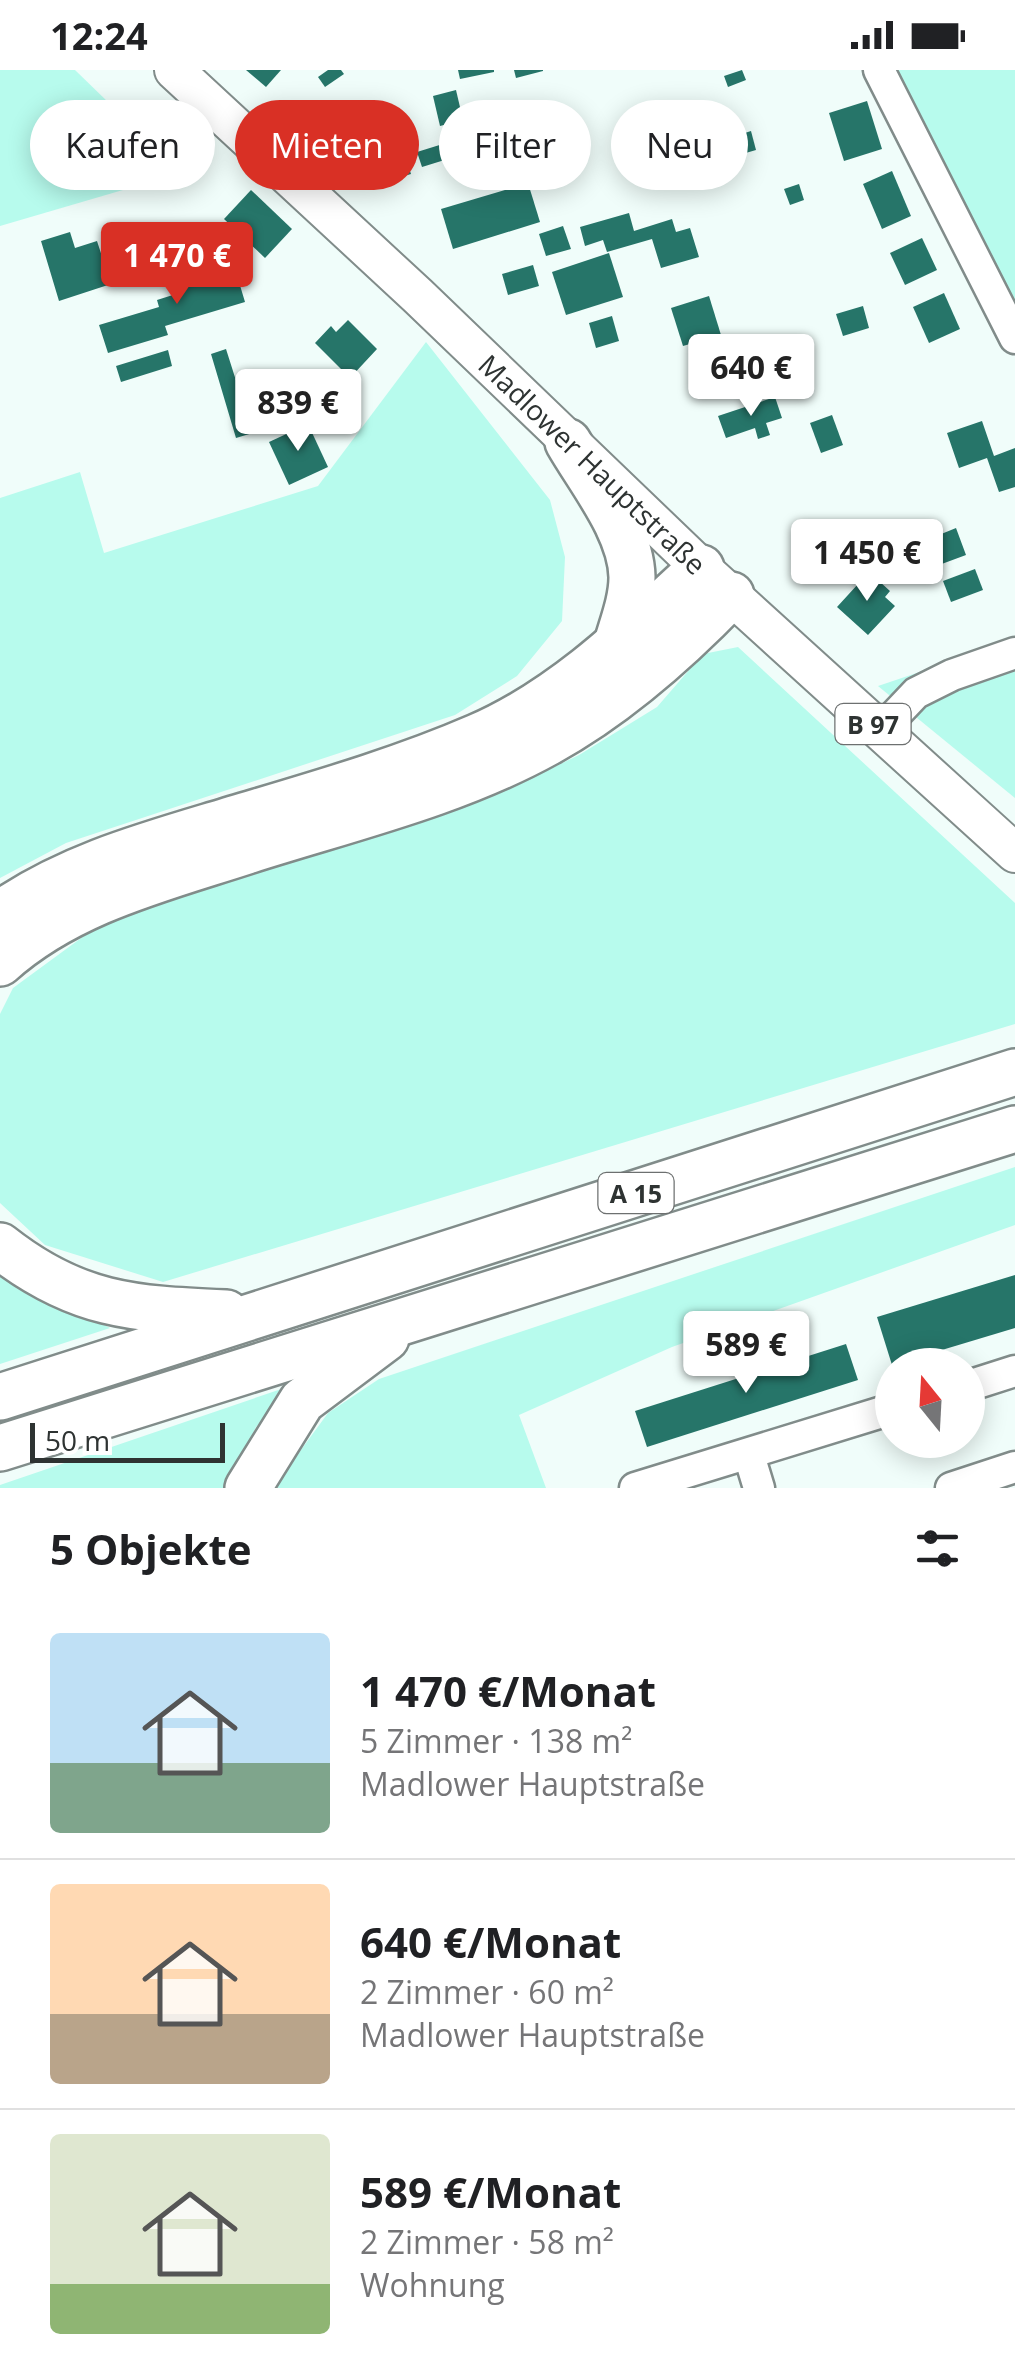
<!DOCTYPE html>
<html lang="de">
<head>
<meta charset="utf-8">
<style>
  :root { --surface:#fff; --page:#f6f6f6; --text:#202124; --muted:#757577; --line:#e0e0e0; --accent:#d93025 }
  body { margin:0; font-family:"Open Sans",sans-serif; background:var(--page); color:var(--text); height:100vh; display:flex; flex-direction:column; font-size:38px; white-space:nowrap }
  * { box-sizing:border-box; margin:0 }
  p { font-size:32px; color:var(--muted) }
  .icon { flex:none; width:55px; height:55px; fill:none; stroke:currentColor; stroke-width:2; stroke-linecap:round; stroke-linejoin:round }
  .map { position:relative; height:1418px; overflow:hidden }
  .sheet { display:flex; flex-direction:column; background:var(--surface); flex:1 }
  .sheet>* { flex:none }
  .top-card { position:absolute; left:30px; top:30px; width:955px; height:90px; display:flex; gap:20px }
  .needle { width:65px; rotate:342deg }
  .buttons { position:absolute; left:875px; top:1278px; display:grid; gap:20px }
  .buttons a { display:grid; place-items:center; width:110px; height:110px; border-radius:50%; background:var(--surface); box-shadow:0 5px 25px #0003; font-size:50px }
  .scale { position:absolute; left:30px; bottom:25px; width:195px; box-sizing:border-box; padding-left:10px; border:5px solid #2e3332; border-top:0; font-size:28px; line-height:35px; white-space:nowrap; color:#2e3332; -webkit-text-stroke:8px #fff; paint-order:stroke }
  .price { position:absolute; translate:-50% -85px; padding:0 22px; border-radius:10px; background:#fff; color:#222; font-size:32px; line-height:65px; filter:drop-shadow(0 2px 5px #0008) }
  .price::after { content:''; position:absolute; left:50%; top:60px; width:30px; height:22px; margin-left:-15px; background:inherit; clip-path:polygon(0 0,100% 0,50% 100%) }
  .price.on { background:var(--accent); color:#fff }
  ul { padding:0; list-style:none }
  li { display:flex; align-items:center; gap:30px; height:250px; padding:0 50px }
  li+li { border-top:2px solid var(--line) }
  li span { display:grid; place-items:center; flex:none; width:280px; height:200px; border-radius:10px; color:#555 }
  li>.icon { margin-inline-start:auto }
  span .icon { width:120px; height:120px; fill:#fffc; stroke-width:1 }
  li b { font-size:42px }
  h2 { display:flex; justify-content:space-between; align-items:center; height:120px; padding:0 50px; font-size:42px }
  .tag { padding:0 35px; border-radius:45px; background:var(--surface); box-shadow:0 5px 25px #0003; font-size:35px; line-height:90px }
  .tag.on { background:var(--accent); color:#fff }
  .status { display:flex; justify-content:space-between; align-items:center; height:70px; padding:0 50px; background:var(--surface); direction:ltr }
  .status svg { height:28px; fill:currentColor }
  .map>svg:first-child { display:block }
</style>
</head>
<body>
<div class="status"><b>12:24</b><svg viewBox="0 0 49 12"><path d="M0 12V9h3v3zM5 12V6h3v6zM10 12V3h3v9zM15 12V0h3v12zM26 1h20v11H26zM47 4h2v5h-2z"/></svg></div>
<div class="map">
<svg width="1015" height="1418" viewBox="0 0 1015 1418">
  <rect width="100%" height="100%" fill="#f0fdfa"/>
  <g fill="#b7fbed">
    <path d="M 0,0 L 75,0 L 181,103 L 0,156 Z"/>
    <path d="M 890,0 L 1015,0 L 1015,243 Z"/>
    <path d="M 426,272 L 550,430 L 565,487 L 562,551 L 517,606 L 455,645 L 66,773 L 0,808 L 0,428 L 80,402 L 104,483 L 318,416 Z"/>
    <path d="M 1015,570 L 1015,728 L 878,616 Z"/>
    <path d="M 738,577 L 1015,833 L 1015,954 L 163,1212 L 45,1175 L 0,1133 L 0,944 L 13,918 L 103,852 L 504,721 L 579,685 L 657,637 L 703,584 Z"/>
    <path d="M 1015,1097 L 1015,1155 L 672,1277 L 519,1345 L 546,1418 L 273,1418 L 328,1343 L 379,1309 Z"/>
    <path d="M 0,1199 L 110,1258 L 0,1294 Z"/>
    <path d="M 296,1314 L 256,1357 L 227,1418 L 0,1418 L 0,1415 Z"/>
  </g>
  <g fill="#267569">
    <path d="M 246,0 L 281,0 L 266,17 Z"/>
    <path d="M 328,0 L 341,0 L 344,4 L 325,17 L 318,7 Z"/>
    <path d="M 458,0 L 494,0 L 494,2 L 460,9 Z"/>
    <path d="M 514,0 L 543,0 L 543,1 L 516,8 Z"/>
    <path d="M 742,0 L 746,10 L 728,17 L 724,6 Z"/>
    <path d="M 456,20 L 463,50 L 440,56 L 433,26 Z"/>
    <path d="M 867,31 L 882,79 L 844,91 L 829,43 Z"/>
    <path d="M 367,55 L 406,89 L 411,104 L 371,116 L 340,84 Z"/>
    <path d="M 751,61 L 756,80 L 732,87 L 726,69 Z"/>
    <path d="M 544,63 L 549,80 L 518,88 L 514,72 Z"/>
    <path d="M 475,64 L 480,79 L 422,97 L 417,82 Z"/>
    <path d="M 892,101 L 911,146 L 882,159 L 863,114 Z"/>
    <path d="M 528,113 L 540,152 L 453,179 L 441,139 Z"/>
    <path d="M 799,114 L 804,130 L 790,135 L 784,119 Z"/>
    <path d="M 251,120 L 292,159 L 265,188 L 224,149 Z"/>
    <path d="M 629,143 L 634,161 L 672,149 L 676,162 L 690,158 L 699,187 L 661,198 L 652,169 L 607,182 L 603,170 L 585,176 L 580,157 Z"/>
    <path d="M 188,154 L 201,195 L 171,204 L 163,179 L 147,184 L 142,169 Z"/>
    <path d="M 563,156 L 571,179 L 546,186 L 539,164 Z"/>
    <path d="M 70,162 L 75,178 L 97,171 L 111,214 L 59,231 L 41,171 Z"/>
    <path d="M 922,168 L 937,200 L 905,215 L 890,183 Z"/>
    <path d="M 609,183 L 623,227 L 566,245 L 552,202 Z"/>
    <path d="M 233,192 L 245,232 L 165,256 L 168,265 L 108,283 L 99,255 L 159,237 L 157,230 L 176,224 L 172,210 Z"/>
    <path d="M 533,195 L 539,216 L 508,225 L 502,204 Z"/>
    <path d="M 944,223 L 960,259 L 929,273 L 913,237 Z"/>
    <path d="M 709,226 L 721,265 L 683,276 L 671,238 Z"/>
    <path d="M 863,236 L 869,258 L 843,266 L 836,244 Z"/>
    <path d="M 612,246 L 619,271 L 596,278 L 589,253 Z"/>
    <path d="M 348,250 L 377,279 L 350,308 L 315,273 L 331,256 L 336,262 Z"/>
    <path d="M 226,279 L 239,320 L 253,315 L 266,359 L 236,368 L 211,284 Z"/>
    <path d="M 168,280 L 172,296 L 121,312 L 116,296 Z"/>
    <path d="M 775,327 L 782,348 L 766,353 L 770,365 L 758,369 L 755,358 L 726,368 L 718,346 Z"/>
    <path d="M 832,345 L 843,375 L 821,383 L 810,353 Z"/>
    <path d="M 982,351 L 994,386 L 1015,378 L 1015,417 L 999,422 L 987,388 L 959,398 L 947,363 Z"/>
    <path d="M 308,354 L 328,397 L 289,415 L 269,372 Z"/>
    <path d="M 956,458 L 966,485 L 939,495 L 937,489 L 921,496 L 923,502 L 901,511 L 893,490 L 931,475 L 929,469 Z"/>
    <path d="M 975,499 L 983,520 L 951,532 L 943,511 Z"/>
    <path d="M 869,502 L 890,521 L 885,527 L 895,536 L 868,565 L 837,537 Z"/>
    <path d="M 1015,1205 L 1015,1258 L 892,1295 L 877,1247 Z"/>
    <path d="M 846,1274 L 858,1310 L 647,1377 L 635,1341 Z"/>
  </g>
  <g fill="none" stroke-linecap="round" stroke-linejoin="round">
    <defs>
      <g id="minor">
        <path d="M 879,0 L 1015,268"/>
        <path d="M 880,661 L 916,623 L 952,605 L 1015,583"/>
        <path d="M 968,1316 L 1015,1301"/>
        <path d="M 749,1385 L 759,1418"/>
        <path d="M 635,1418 L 892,1339"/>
        <path d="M 951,1418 L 1015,1397"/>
      </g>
      <g id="major">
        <path id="s1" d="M 174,0 L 418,226 L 701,498 L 1015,783"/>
      </g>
      <g id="highway">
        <path d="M 568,372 C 591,412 631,460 632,507 C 632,531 622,555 616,577"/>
        <path d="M 0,844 C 66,798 140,777 217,754 C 303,728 394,703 477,667 C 563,630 633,561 701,498"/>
        <path d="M 0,893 C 69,831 161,809 247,781 C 347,749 455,724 547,673 C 615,636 677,581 731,525"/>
        <path d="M 0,1176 C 76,1236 133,1239 226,1243"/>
        <path d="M 0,1327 L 1015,1002"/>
        <path d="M 0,1378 L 1015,1059"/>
        <path d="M 248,1418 L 302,1331 L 386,1268"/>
      </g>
    </defs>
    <use href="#minor" stroke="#818c8a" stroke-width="35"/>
    <use href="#major" stroke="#818c8a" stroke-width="42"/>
    <use href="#highway" stroke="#818c8a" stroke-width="50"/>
    <use href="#minor" stroke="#fff" stroke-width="30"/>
    <use href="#major" stroke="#fff" stroke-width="38"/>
    <use href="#highway" stroke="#fff" stroke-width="45"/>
  </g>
  <g text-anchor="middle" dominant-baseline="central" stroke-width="10" stroke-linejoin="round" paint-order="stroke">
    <g fill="#fff" stroke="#6d7070" stroke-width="2.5">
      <rect x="835.5" y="634" width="75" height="40" rx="8"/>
      <rect x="598.5" y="1103" width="75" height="40" rx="8"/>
    </g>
    <g font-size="25" font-weight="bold" fill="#2e3332">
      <text x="873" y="654">B 97</text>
      <text x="636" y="1123">A 15</text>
    </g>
    <g font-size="28" fill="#2e3332" stroke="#fff">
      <text stroke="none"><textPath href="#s1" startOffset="575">Madlower Hauptstraße</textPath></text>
    </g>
  </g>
</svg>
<div class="buttons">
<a><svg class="needle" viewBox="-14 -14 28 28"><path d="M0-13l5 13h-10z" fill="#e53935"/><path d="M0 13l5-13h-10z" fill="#757577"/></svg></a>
</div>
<div class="scale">50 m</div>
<b class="price on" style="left:177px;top:237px">1 470 €</b>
<b class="price" style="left:751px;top:349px">640 €</b>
<b class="price" style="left:298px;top:384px">839 €</b>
<b class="price" style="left:867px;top:534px">1 450 €</b>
<b class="price" style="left:746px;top:1326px">589 €</b>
<div class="top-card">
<a class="tag">Kaufen</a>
<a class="tag on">Mieten</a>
<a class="tag">Filter</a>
<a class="tag">Neu</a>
</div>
</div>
<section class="sheet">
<h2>5 Objekte<svg class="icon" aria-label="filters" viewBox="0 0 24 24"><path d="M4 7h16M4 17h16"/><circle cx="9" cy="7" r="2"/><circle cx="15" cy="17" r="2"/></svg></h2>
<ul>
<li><span style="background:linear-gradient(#bfe0f5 65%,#7fa58c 0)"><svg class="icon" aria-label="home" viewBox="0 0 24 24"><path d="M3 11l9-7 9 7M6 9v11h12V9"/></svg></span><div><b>1 470 €/Monat</b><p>5 Zimmer · 138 m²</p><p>Madlower Hauptstraße</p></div></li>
<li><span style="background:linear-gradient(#ffd9b3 65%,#b9a48a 0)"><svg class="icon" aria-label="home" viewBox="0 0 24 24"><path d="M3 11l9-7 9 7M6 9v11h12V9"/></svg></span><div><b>640 €/Monat</b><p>2 Zimmer · 60 m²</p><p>Madlower Hauptstraße</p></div></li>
<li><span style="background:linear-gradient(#dfe7d0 75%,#8fb573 0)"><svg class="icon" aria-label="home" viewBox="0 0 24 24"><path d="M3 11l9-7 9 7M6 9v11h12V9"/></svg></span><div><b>589 €/Monat</b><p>2 Zimmer · 58 m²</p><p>Wohnung</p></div></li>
</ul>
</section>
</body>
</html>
